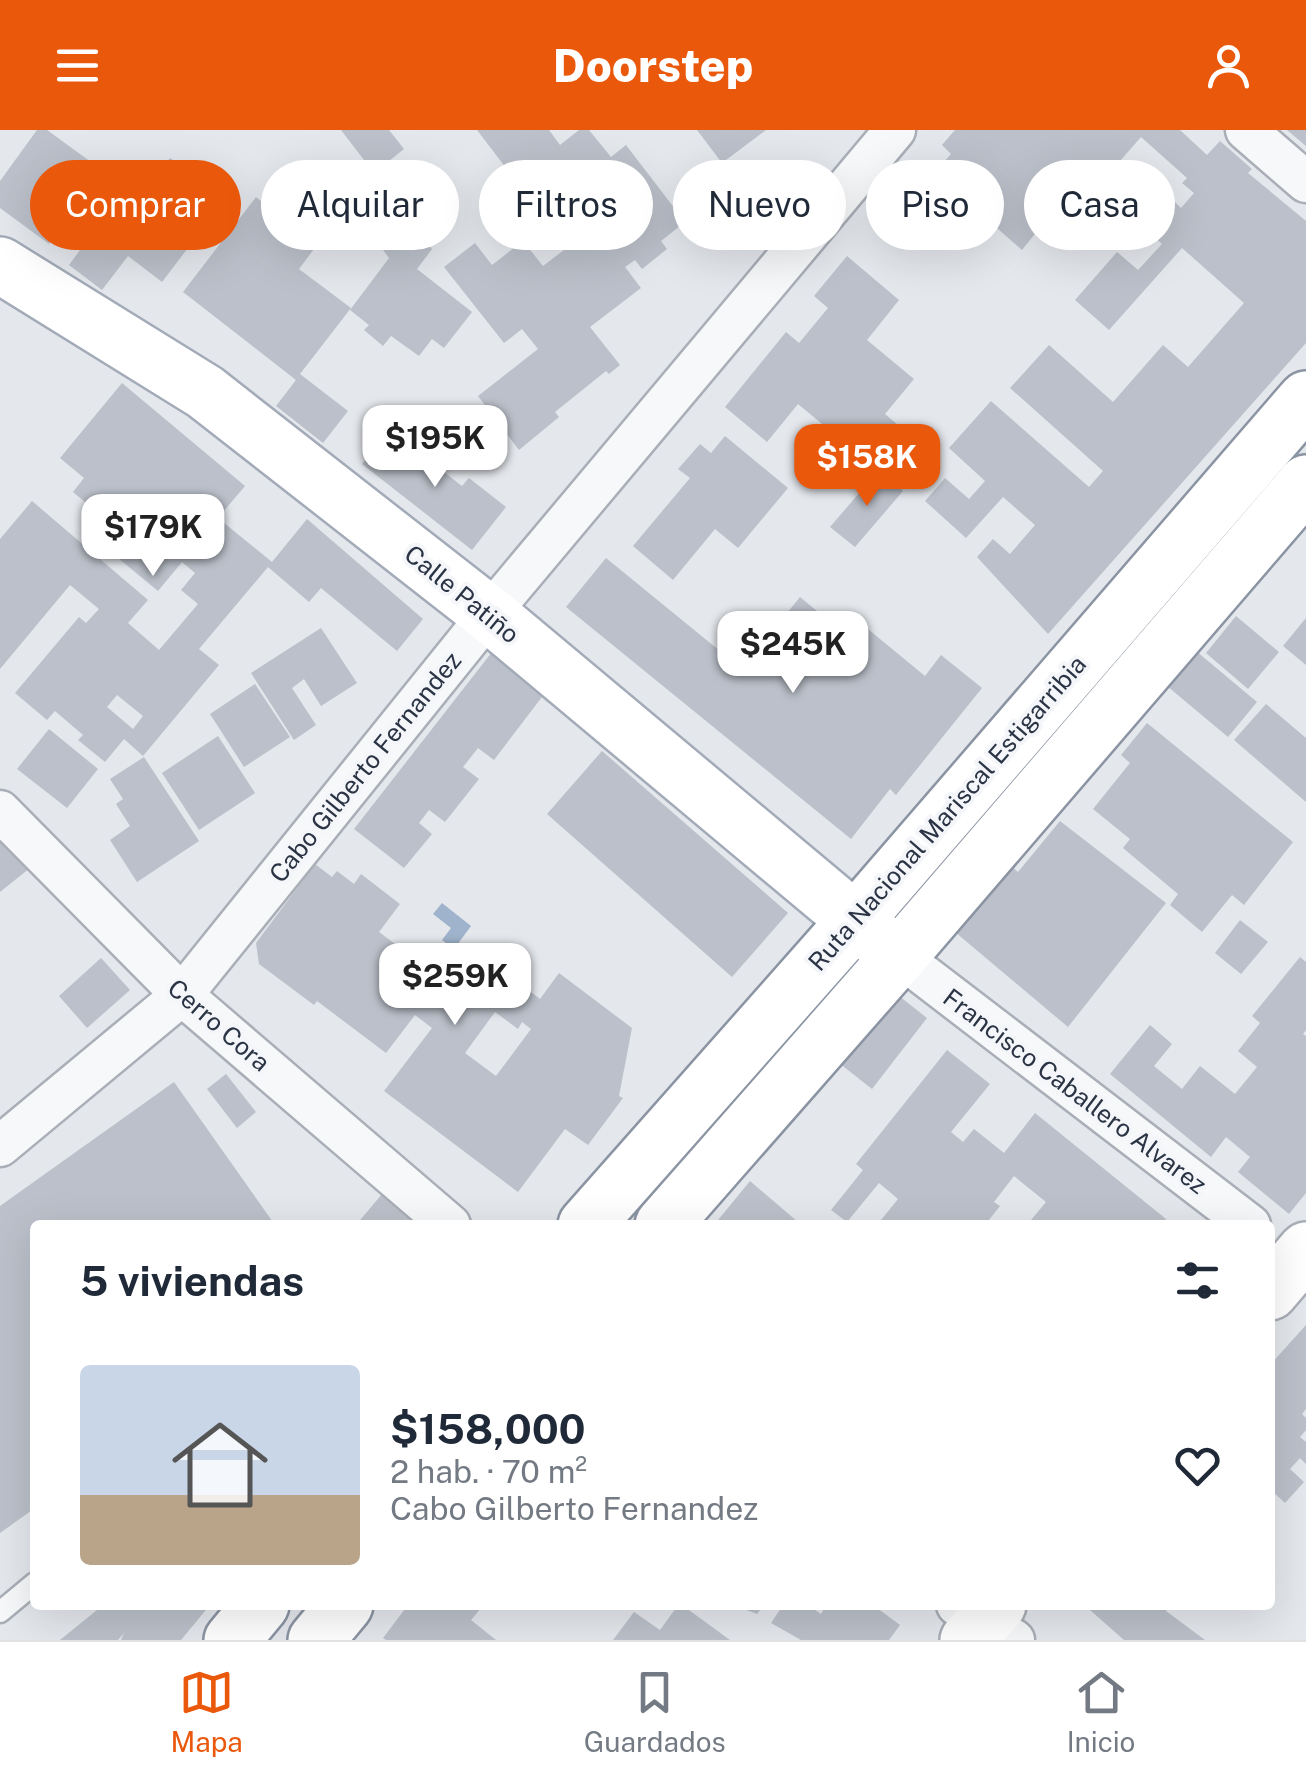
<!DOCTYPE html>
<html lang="es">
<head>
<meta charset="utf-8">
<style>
  :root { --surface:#fff; --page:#f2f2f3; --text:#1f2937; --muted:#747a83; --line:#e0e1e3; --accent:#ea580c }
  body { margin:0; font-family:"Public Sans",sans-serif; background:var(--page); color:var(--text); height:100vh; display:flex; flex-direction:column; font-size:38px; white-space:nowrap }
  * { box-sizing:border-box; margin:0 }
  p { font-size:32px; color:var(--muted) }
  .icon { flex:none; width:55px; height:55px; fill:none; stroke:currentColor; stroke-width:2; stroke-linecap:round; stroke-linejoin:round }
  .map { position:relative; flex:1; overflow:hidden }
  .side { position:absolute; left:30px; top:1090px; width:1245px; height:390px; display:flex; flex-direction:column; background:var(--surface); border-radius:10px; box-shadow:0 10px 40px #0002 }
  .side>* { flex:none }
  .top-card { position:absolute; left:30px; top:30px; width:1248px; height:90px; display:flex; gap:20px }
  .price { position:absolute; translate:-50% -85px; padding:0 22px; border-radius:20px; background:#fff; color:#222; font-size:32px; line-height:65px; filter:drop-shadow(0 2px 5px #0008) }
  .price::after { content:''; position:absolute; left:50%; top:60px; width:30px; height:22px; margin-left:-15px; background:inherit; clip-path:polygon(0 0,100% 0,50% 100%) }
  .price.on { background:var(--accent); color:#fff }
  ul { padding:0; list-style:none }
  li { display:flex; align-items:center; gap:30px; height:250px; padding:0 50px }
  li+li { border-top:2px solid var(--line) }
  li span { display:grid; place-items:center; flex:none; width:280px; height:200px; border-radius:10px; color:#555 }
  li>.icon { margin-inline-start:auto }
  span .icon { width:120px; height:120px; fill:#fffc; stroke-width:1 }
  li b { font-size:42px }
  h2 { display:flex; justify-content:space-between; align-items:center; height:120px; padding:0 50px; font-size:42px }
  .chip { padding:0 35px; border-radius:45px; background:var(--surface); box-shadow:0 10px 40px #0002; font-size:35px; line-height:90px }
  .chip.on { background:var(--accent); color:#fff }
  header { display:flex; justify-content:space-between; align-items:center; height:130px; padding:0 50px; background:var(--accent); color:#fff; font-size:45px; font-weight:800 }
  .dock { display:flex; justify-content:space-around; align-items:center; height:140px; border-top:2px solid var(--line); background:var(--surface); font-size:28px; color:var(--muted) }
  .dock a { display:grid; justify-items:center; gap:5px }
  .dock .on { color:var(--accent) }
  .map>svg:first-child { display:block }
</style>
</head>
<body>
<header><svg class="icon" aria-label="menu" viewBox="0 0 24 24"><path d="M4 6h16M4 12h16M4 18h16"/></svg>Doorstep<svg class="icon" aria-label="person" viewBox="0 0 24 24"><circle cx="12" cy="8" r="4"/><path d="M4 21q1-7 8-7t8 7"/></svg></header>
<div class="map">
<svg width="1306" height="1510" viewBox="0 0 1306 1510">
  <rect width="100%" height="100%" fill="#e4e7ec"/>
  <path fill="#9fb4cc" d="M 442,773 L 471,796 L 454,819 L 442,810 L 451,798 L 433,784 Z"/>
  <g fill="#bbc0ca" fill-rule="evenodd">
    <path d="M 37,0 L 47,0 L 102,40 L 49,114 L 0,78 L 0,51 Z"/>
    <path d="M 341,0 L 389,0 L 404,19 L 374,43 L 432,119 L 417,139 L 472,182 L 444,218 L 432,209 L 419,226 L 391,206 L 383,216 L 364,200 L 369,195 L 350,180 L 389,128 L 349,74 L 374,43 Z"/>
    <path d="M 477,0 L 549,0 L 560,15 L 579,0 L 589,0 L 611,27 L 626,15 L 685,92 L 661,111 L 667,119 L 642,139 L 635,130 L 625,137 L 641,158 L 590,197 L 620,235 L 609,244 L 606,241 L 555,282 L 559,287 L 519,320 L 478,266 L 538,219 L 522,199 L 504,213 L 444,137 L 475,113 L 492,135 L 523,111 L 543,136 L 594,97 L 565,59 L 538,80 Z"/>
    <path d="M 697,0 L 766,0 L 722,33 Z"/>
    <path d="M 955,0 L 1180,0 L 1207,25 L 1220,11 L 1252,39 L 1248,43 L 1306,91 L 1306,213 L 1048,504 L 977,427 L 993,409 L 1010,424 L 1035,395 L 1003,367 L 966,408 L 925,371 L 945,348 L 969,369 L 985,351 L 949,318 L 991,271 L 1089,357 L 1103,341 L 1010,258 L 1049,215 L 1113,272 L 1163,215 L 1188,237 L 1244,173 L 1182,118 L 1109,200 L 1075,170 L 1117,122 L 1138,140 L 1162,114 L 1142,96 L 1169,66 L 1181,78 L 1194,63 L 1182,53 L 1187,48 L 1141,7 L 1050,111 L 1038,100 L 1022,120 L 981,84 L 964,103 L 918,62 L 951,24 L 942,15 Z"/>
    <path d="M 1287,0 L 1306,0 L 1306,16 Z"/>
    <path d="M 170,28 L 190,43 L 157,88 L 191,114 L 162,152 L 128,126 L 102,160 L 69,135 L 99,94 L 133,119 L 146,102 L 126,87 Z"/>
    <path d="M 256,67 L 317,115 L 299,139 L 351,178 L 300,244 L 348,281 L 323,313 L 276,276 L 296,250 L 183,162 Z"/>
    <path d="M 847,126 L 899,170 L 867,210 L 914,249 L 885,284 L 904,300 L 874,337 L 798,274 L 767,312 L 725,277 L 786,202 L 799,213 L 828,178 L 814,166 Z"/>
    <path d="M 122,253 L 245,356 L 218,388 L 272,432 L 307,389 L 423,489 L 397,521 L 321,458 L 309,472 L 268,437 L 199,519 L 219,535 L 143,626 L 124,609 L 105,632 L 78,610 L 83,605 L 55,581 L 47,590 L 15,563 L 79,487 L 86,493 L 99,479 L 70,455 L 0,539 L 0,409 L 32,371 L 148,470 L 128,493 L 159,520 L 198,474 L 181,460 L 195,443 L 182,432 L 158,461 L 95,409 L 109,392 L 73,362 L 84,348 L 60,328 ZM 117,565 L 143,586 L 133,599 L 107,577 Z"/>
    <path d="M 390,300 L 462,356 L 469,348 L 506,377 L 472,420 L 362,334 Z"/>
    <path d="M 725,306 L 788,358 L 738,418 L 715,399 L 673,450 L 633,416 L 690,348 L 678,339 L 700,314 L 711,323 Z"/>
    <path d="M 879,340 L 903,361 L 855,417 L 830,397 Z"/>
    <path d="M 606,428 L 742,539 L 800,467 L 852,510 L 863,495 L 925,546 L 941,525 L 982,558 L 896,665 L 890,659 L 851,709 L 566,477 Z"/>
    <path d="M 1236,486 L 1279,522 L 1248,559 L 1206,523 Z"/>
    <path d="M 1306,488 L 1306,535 L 1283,516 Z"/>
    <path d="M 321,498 L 357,553 L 321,576 L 304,549 L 292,558 L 316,595 L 294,610 L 251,543 Z"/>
    <path d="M 1196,521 L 1257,572 L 1228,607 L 1167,556 Z"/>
    <path d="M 492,522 L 545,563 L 494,630 L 478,618 L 463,637 L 479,649 L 445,692 L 429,680 L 419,693 L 432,704 L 404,738 L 354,699 Z"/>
    <path d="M 255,554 L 290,607 L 244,637 L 210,584 Z"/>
    <path d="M 1266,574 L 1306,608 L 1306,672 L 1234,610 Z"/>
    <path d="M 1147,593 L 1293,712 L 1244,775 L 1232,765 L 1202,802 L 1170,775 L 1178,764 L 1123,718 L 1130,709 L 1093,679 L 1130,633 L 1121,625 Z"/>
    <path d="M 49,599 L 98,639 L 67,678 L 17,639 Z"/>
    <path d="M 218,606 L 255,663 L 199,700 L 162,643 Z"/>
    <path d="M 602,621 L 788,783 L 732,847 L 547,684 Z"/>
    <path d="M 144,627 L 199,711 L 137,752 L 110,710 L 130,696 L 116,674 L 123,669 L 110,649 Z"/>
    <path d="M 1060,691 L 1166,773 L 1068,897 L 955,802 L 1010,735 L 1018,742 Z"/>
    <path d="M 0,701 L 30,738 L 0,762 Z"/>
    <path d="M 315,734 L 332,747 L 337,741 L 354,754 L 361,744 L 400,774 L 379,802 L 442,849 L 468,814 L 540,869 L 559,843 L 632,898 L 619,966 L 623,968 L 588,1015 L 565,999 L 518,1062 L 384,961 L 432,898 L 415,885 L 386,923 L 317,871 L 314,875 L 259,834 L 256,813 ZM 495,882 L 518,899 L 522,892 L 531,899 L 496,946 L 465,923 Z"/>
    <path d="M 1240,790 L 1268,812 L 1241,844 L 1215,823 Z"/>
    <path d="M 1300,827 L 1306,832 L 1306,900 L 1303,904 L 1306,906 L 1306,1063 L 1289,1084 L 1238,1042 L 1250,1027 L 1226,1007 L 1211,1027 L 1110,944 L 1150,895 L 1172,914 L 1154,936 L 1182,959 L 1200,936 L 1235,964 L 1257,937 L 1238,921 L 1260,893 L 1252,886 Z"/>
    <path d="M 101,828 L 130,860 L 87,898 L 59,866 Z"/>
    <path d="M 894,862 L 927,888 L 872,959 L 839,933 Z"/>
    <path d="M 947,920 L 990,954 L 951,1002 L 963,1012 L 974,999 L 1004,1023 L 1035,983 L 1166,1089 L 1161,1095 L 1027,1095 L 1046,1072 L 1014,1046 L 994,1072 L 1000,1076 L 985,1095 L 877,1095 L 898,1069 L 879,1053 L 847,1092 L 831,1080 L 863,1040 L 856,1034 Z"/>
    <path d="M 226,944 L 256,982 L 237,998 L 207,959 Z"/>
    <path d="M 174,952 L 275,1095 L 35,1095 L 35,1378 L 0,1403 L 0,1076 Z"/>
    <path d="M 750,1051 L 798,1092 L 796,1095 L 714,1095 Z"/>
    <path d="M 382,1064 L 420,1095 L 356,1095 Z"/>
    <path d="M 1306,1195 L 1306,1279 L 1302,1284 L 1306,1288 L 1306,1300 L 1300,1307 L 1306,1312 L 1306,1334 L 1300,1328 L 1290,1339 L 1304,1352 L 1285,1373 L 1270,1359 L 1270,1235 Z"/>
    <path d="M 91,1475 L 210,1475 L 181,1510 L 121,1510 L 124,1503 L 118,1510 L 60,1510 L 97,1480 Z"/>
    <path d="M 408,1475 L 477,1475 L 481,1478 L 471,1490 L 496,1510 L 386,1510 L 383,1508 Z"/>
    <path d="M 678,1475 L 682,1475 L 730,1510 L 613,1510 L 634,1482 L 660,1500 Z"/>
    <path d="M 734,1475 L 764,1475 L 757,1484 Z"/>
    <path d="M 783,1475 L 808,1475 L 821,1484 L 824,1478 L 821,1475 L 873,1475 L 900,1495 L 889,1510 L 801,1510 L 771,1493 Z"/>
    <path d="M 1089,1475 L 1167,1475 L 1166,1481 L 1205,1510 L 1124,1510 L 1090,1480 Z"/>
  </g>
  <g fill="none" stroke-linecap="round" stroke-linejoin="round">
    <defs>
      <path id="lane" d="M 0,1482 L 35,1453"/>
      <g id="street">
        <path d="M 1246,0 L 1306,52"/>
        <path d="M 0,681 L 182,865 L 450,1095"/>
        <path d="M 899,826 L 1250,1095"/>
        <path d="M 0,1016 L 182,865 L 489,484 L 895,0"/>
        <path d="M 957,1475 L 1014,1510"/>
      </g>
      <g id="secondary">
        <path d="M 1270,1162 L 1306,1120"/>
        <path d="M 968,1510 L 998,1475"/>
      </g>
      <path id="primary" d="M 0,135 L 205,262 L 489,484 L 893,822"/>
      <g id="highway">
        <path d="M 586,1095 L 854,792 L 1306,269"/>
        <path d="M 663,1095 L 899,826 L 1306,353"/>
        <path d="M 232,1510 L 261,1475"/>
        <path d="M 316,1510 L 345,1475"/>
      </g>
    </defs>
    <use href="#lane" stroke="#a9aeb7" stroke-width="25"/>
    <use href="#street" stroke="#a9aeb7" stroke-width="45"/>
    <use href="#secondary" stroke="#a9aeb7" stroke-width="60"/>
    <use href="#primary" stroke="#a3abb8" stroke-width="60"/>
    <use href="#highway" stroke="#8b94a3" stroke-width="60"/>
    <use href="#lane" stroke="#f7f8fa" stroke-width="20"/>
    <use href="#street" stroke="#f7f8fa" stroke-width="40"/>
    <use href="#secondary" stroke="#fff" stroke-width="55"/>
    <use href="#primary" stroke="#fff" stroke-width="55"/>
    <use href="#highway" stroke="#fff" stroke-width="55"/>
  </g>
  <g text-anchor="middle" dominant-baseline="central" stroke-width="8" stroke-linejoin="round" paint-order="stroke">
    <g font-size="25" fill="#2b3445" stroke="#f4f6f9">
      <text transform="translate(462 464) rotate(39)">Calle Patiño</text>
      <text transform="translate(365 637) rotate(-51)">Cabo Gilberto Fernandez</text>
      <text transform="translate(947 683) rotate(-49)">Ruta Nacional Mariscal Estigarribia</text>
      <text transform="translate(219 895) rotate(41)">Cerro Cora</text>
      <text transform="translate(1075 961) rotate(37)">Francisco Caballero Alvarez</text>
    </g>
  </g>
</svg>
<b class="price" style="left:435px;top:360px">$195K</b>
<b class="price on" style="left:867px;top:379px">$158K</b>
<b class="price" style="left:153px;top:449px">$179K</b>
<b class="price" style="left:793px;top:566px">$245K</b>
<b class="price" style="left:455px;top:898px">$259K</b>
<div class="top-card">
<a class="chip on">Comprar</a>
<a class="chip">Alquilar</a>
<a class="chip">Filtros</a>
<a class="chip">Nuevo</a>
<a class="chip">Piso</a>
<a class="chip">Casa</a>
</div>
<section class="side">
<h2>5 viviendas<svg class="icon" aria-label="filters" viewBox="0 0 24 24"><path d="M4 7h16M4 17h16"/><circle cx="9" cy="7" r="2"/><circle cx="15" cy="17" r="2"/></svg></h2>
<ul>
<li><span style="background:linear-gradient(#c9d6e8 65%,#b9a48a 0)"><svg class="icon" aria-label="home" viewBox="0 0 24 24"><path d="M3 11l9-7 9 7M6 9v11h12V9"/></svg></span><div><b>$158,000</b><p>2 hab. · 70 m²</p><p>Cabo Gilberto Fernandez</p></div><svg class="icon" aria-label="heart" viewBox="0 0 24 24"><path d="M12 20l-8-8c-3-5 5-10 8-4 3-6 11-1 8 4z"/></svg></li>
</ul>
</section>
</div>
<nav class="dock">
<a class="on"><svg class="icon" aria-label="map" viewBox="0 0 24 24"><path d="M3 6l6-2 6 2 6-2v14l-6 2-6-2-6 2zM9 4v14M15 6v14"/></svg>Mapa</a>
<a><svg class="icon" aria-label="saved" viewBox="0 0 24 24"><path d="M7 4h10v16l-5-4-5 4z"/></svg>Guardados</a>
<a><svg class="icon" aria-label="home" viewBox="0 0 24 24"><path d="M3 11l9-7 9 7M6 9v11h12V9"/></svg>Inicio</a>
</nav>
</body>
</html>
